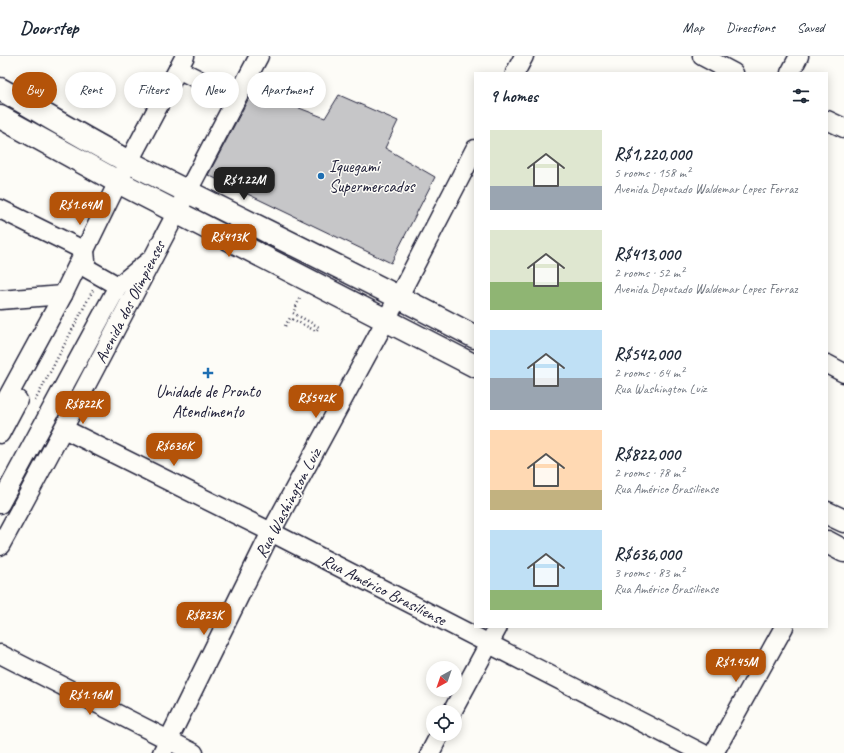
<!DOCTYPE html>
<html lang="en">
<head>
<meta charset="utf-8">
<style>
  :root { --surface:#fff; --page:#f2f2f3; --text:#1f2937; --muted:#747a83; --line:#e0e1e3; --accent:#b45309 }
  body { margin:0; font-family:Caveat,sans-serif; background:var(--page); color:var(--text); height:100vh; display:flex; flex-direction:column; font-size:15px; white-space:nowrap }
  * { box-sizing:border-box; margin:0 }
  p { font-size:13px; color:var(--muted) }
  .icon { flex:none; width:22px; height:22px; fill:none; stroke:currentColor; stroke-width:2; stroke-linecap:round; stroke-linejoin:round }
  .map { position:relative; flex:1; overflow:hidden }
  .details { position:absolute; left:474px; top:16px; width:354px; height:556px; display:flex; flex-direction:column; background:var(--surface); border-radius:0px; box-shadow:0 2px 10px #0003 }
  .details>* { flex:none }
  .hud { position:absolute; left:12px; top:16px; width:380px; height:36px; display:flex; gap:8px }
  .needle { width:26px; rotate:220deg }
  .tools { position:absolute; left:426px; top:605px; display:grid; gap:8px }
  .tools a { display:grid; place-items:center; width:36px; height:36px; border-radius:50%; background:var(--surface); box-shadow:0 2px 10px #0003; font-size:20px }
  .price { position:absolute; translate:-50% -34px; padding:0 9px; border-radius:8px; background:var(--accent); color:#fff; font-size:13px; line-height:26px; filter:drop-shadow(0 1px 2px #0008) }
  .price::after { content:''; position:absolute; left:50%; top:24px; width:12px; height:9px; margin-left:-6px; background:inherit; clip-path:polygon(0 0,100% 0,50% 100%) }
  .price.current { background:#222; color:#fff }
  ul { padding:0; list-style:none }
  li { display:flex; align-items:center; gap:12px; height:100px; padding:0 16px }
  li span { display:grid; place-items:center; flex:none; width:112px; height:80px; border-radius:0px; color:#555 }
  li>.icon { margin-inline-start:auto }
  span .icon { width:48px; height:48px; fill:#fffc; stroke-width:1 }
  li b { font-size:17px }
  h2 { display:flex; justify-content:space-between; align-items:center; height:48px; padding:0 16px; font-size:17px }
  .tag { padding:0 14px; border-radius:18px; background:var(--surface); box-shadow:0 2px 10px #0003; font-size:14px; line-height:36px }
  .tag.current { background:var(--accent); color:#fff }
  header { display:flex; align-items:center; gap:24px; box-sizing:border-box; height:56px; padding:0 20px; background:var(--surface); border-bottom:1px solid var(--line) }
  header strong { font-size:19px }
  nav { display:flex; gap:22px; margin-inline-start:auto; font-size:14px }
  .map>svg:first-child { display:block }
</style>
</head>
<body>
<header>
<strong>Doorstep</strong>
<nav><a>Map</a><a>Directions</a><a>Saved</a></nav>
</header>
<div class="map">
<svg width="844" height="697" viewBox="0 0 844 697">
  <rect width="100%" height="100%" fill="#fdfcf7"/>
  <filter id="ink" filterUnits="userSpaceOnUse"><feTurbulence type="fractalNoise" baseFrequency=".025" numOctaves="2"/><feDisplacementMap in="SourceGraphic" scale="8" xChannelSelector="R" yChannelSelector="G"/><feConvolveMatrix kernelMatrix="1 2 1 2 8 2 1 2 1" color-interpolation-filters="sRGB"/></filter>
  <g filter="url(#ink)">
    <path fill="#c6c6c8" stroke="#22223b" d="M 253,34 L 325,62 L 339,39 L 398,65 L 385,92 L 435,121 L 391,207 L 208,119 Z"/>
    <g fill="none" stroke-linecap="round" stroke-linejoin="round">
      <defs>
        <g id="minor">
          <path d="M 702,0 L 734,17"/>
          <path d="M 178,13 L 236,43"/>
          <path d="M 515,17 L 524,0"/>
          <path d="M 790,17 L 799,0"/>
          <path d="M 827,64 L 844,72"/>
          <path d="M 0,153 L 85,195 L 86,205"/>
          <path d="M 88,213 L 118,230"/>
          <path d="M 0,244 L 63,239"/>
          <path d="M 827,308 L 844,317"/>
          <path d="M 0,355 L 63,239 L 118,126 L 185,0"/>
          <path d="M 64,373 L 271,476 L 702,697"/>
          <path d="M 0,378 L 18,344"/>
          <path d="M 0,448 L 118,230 L 149,205"/>
          <path d="M 0,490 C 89,328 172,163 259,0"/>
          <path d="M 0,598 L 194,697"/>
          <path d="M 452,656 L 498,571"/>
          <path d="M 162,697 L 271,476 L 399,240 L 475,93"/>
          <path d="M 430,697 L 440,678"/>
          <path d="M 714,697 L 784,571"/>
        </g>
        <g id="major">
          <path d="M 0,33 C 43,57 85,83 129,106 C 244,165 361,220 475,281"/>
          <path d="M 0,61 L 118,126 L 475,310"/>
          <path d="M 827,457 L 844,465"/>
          <path d="M 827,486 L 844,495"/>
        </g>
      </defs>
      <use href="#minor" stroke="#22223b" stroke-width="21"/>
      <use href="#major" stroke="#22223b" stroke-width="25"/>
      <g stroke="#22223b" stroke-width="2.5" stroke-dasharray="1 3" stroke-linecap="butt">
        <path d="M 285,270 L 290,262 L 316,275 L 319,271 L 293,257 L 301,240"/>
        <path d="M 35,345 L 93,234"/>
      </g>
      <use href="#minor" stroke="#fdfcf7" stroke-width="18"/>
      <use href="#major" stroke="#fdfcf7" stroke-width="22"/>
    </g>
  </g>
  <g fill="#1f6fb2" stroke="#fdfcf7" stroke-width="1.5">
    <circle cx="321" cy="120" r="4"/>
    <path d="M206 311h4v4h4v4h-4v4h-4v-4h-4v-4h4z"/>
  </g>
  <g text-anchor="middle" dominant-baseline="central" stroke-width="3" stroke-linejoin="round" paint-order="stroke">
    <g font-size="17" fill="#22223b" stroke="#fdfcf7" text-anchor="start">
      <text x="329" y="110">Iquegami<tspan x="329" dy="20">Supermercados</tspan></text>
      <text x="208" y="335" text-anchor="middle">Unidade de Pronto<tspan x="208" dy="20">Atendimento</tspan></text>
    </g>
    <g font-size="17" fill="#22223b" stroke="#fdfcf7">
      <text transform="translate(130 246) rotate(-63)">Avenida dos Olimpienses</text>
      <text transform="translate(288 447) rotate(-62)">Rua Washington Luiz</text>
      <text transform="translate(384 534) rotate(27)">Rua Américo Brasiliense</text>
    </g>
  </g>
</svg>
<div class="tools">
<a><svg class="needle" viewBox="-14 -14 28 28"><path d="M0-13l5 13h-10z" fill="#e53935"/><path d="M0 13l5-13h-10z" fill="#747a83"/></svg></a>
<a><svg class="icon" aria-label="locate" viewBox="0 0 24 24"><circle cx="12" cy="12" r="6"/><path d="M12 2v4M12 18v4M2 12h4M18 12h4"/></svg></a>
</div>
<b class="price current" style="left:244px;top:145px">R$1.22M</b>
<b class="price" style="left:80px;top:170px">R$1.64M</b>
<b class="price" style="left:229px;top:202px">R$413K</b>
<b class="price" style="left:316px;top:363px">R$542K</b>
<b class="price" style="left:83px;top:369px">R$822K</b>
<b class="price" style="left:174px;top:411px">R$636K</b>
<b class="price" style="left:204px;top:580px">R$823K</b>
<b class="price" style="left:736px;top:627px">R$1.45M</b>
<b class="price" style="left:90px;top:660px">R$1.16M</b>
<div class="hud">
<a class="tag current">Buy</a>
<a class="tag">Rent</a>
<a class="tag">Filters</a>
<a class="tag">New</a>
<a class="tag">Apartment</a>
</div>
<section class="details">
<h2>9 homes<svg class="icon" aria-label="filters" viewBox="0 0 24 24"><path d="M4 7h16M4 17h16"/><circle cx="9" cy="7" r="2"/><circle cx="15" cy="17" r="2"/></svg></h2>
<ul>
<li><span style="background:linear-gradient(#dfe7d0 70%,#9aa5b1 0)"><svg class="icon" aria-label="home" viewBox="0 0 24 24"><path d="M3 11l9-7 9 7M6 9v11h12V9"/></svg></span><div><b>R$1,220,000</b><p>5 rooms · 158 m²</p><p>Avenida Deputado Waldemar Lopes Ferraz</p></div></li>
<li><span style="background:linear-gradient(#dfe7d0 65%,#8fb573 0)"><svg class="icon" aria-label="home" viewBox="0 0 24 24"><path d="M3 11l9-7 9 7M6 9v11h12V9"/></svg></span><div><b>R$413,000</b><p>2 rooms · 52 m²</p><p>Avenida Deputado Waldemar Lopes Ferraz</p></div></li>
<li><span style="background:linear-gradient(#bfe0f5 60%,#9aa5b1 0)"><svg class="icon" aria-label="home" viewBox="0 0 24 24"><path d="M3 11l9-7 9 7M6 9v11h12V9"/></svg></span><div><b>R$542,000</b><p>2 rooms · 64 m²</p><p>Rua Washington Luiz</p></div></li>
<li><span style="background:linear-gradient(#ffd9b3 75%,#c2b280 0)"><svg class="icon" aria-label="home" viewBox="0 0 24 24"><path d="M3 11l9-7 9 7M6 9v11h12V9"/></svg></span><div><b>R$822,000</b><p>2 rooms · 78 m²</p><p>Rua Américo Brasiliense</p></div></li>
<li><span style="background:linear-gradient(#bfe0f5 75%,#8fb573 0)"><svg class="icon" aria-label="home" viewBox="0 0 24 24"><path d="M3 11l9-7 9 7M6 9v11h12V9"/></svg></span><div><b>R$636,000</b><p>3 rooms · 83 m²</p><p>Rua Américo Brasiliense</p></div></li>
</ul>
</section>
</div>
</body>
</html>
